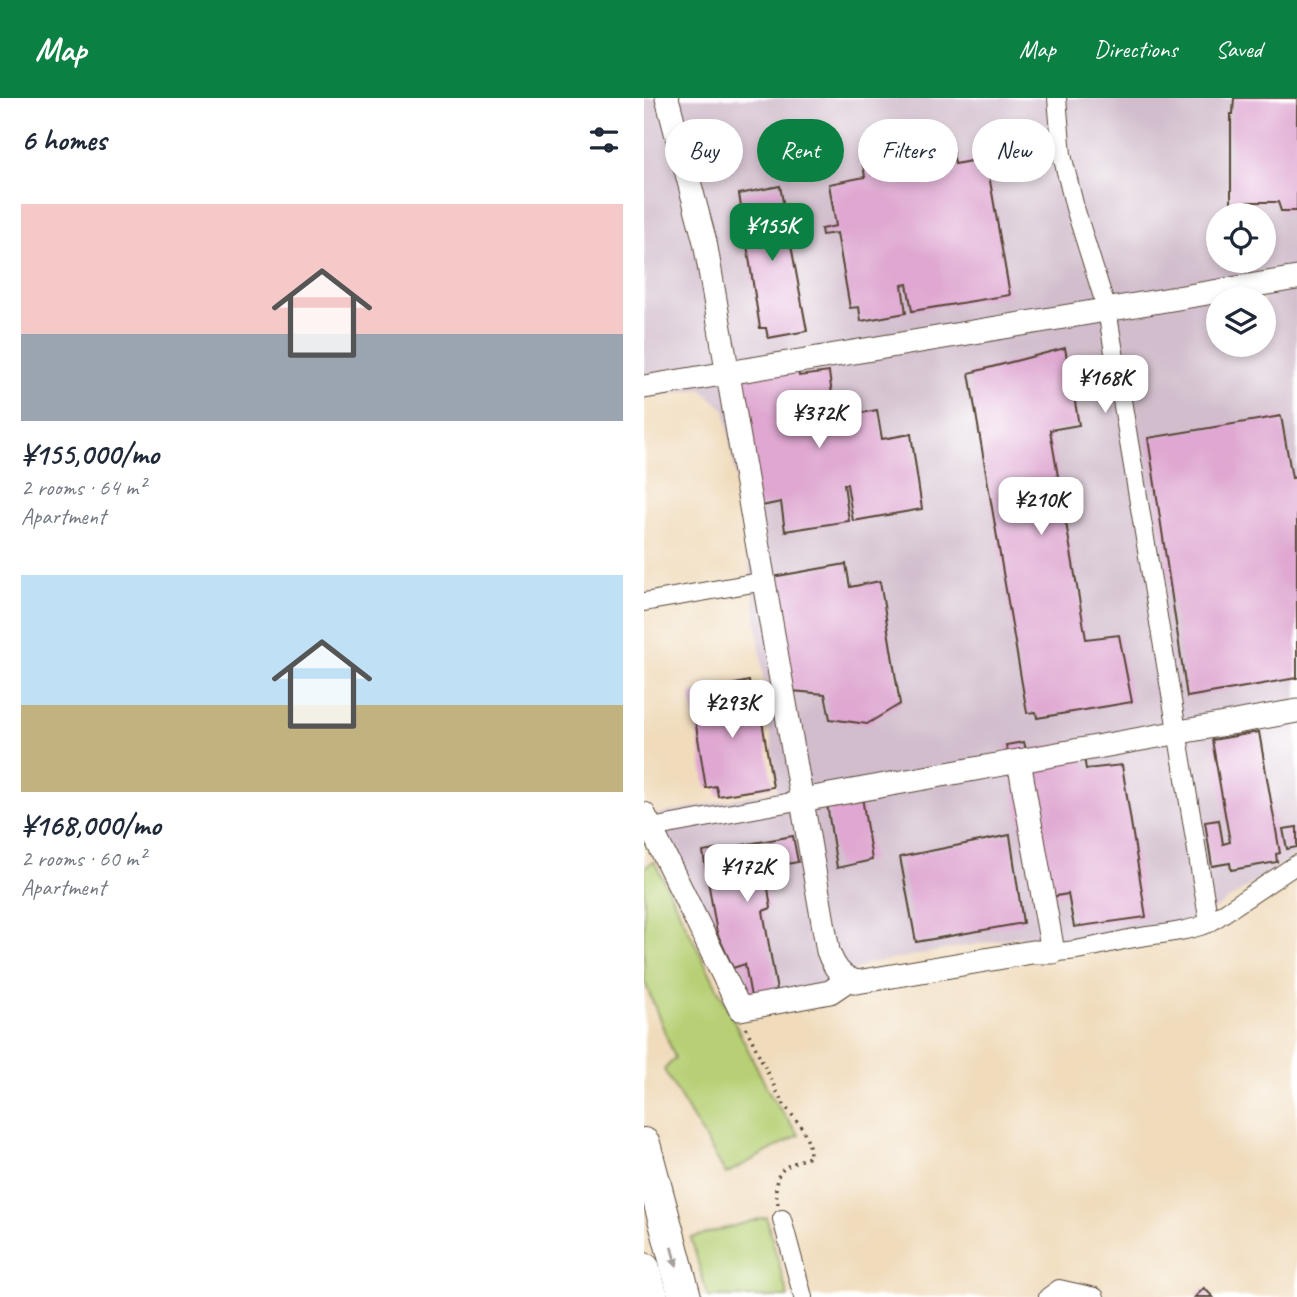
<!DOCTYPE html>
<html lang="en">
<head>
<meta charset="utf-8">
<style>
  :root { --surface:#fff; --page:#f2f2f3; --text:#1f2937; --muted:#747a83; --accent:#0b8043 }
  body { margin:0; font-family:Caveat,sans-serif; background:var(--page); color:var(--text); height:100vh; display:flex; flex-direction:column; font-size:26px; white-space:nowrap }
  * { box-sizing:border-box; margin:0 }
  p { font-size:23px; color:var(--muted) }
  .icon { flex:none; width:38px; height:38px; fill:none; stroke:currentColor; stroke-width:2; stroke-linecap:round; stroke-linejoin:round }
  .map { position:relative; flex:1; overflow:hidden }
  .panel { display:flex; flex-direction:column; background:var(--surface); width:644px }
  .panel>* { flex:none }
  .top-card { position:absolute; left:21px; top:21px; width:527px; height:63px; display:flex; gap:14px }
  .fabs { position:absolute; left:562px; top:105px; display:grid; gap:14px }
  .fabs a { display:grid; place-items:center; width:70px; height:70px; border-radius:50%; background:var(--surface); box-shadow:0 4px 10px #0003; font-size:35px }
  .price { position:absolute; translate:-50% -60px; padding:0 16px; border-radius:14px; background:#fff; color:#222; font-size:23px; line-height:46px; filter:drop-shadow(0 2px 4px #0008) }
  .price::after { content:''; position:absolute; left:50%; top:42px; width:21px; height:16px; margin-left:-10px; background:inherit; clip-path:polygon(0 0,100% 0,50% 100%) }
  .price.selected { background:var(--accent); color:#fff }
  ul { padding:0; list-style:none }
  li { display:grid; align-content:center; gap:14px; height:371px; padding:0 21px }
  li span { display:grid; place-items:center; height:217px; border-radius:0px; color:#555 }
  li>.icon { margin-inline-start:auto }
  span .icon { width:126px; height:126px; fill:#fffc; stroke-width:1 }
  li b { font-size:30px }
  h2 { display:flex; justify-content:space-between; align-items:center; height:84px; padding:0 21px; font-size:30px }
  .tag { padding:0 24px; border-radius:32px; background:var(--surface); box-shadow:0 4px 10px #0003; font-size:24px; line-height:63px }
  .tag.selected { background:var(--accent); color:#fff }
  header { display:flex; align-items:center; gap:42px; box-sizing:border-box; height:98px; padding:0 35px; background:var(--accent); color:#fff }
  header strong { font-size:33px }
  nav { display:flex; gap:38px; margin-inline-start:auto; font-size:24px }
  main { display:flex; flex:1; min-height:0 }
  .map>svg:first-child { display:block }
</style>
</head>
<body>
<header>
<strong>Map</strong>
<nav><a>Map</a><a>Directions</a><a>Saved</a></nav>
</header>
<main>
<section class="panel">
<h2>6 homes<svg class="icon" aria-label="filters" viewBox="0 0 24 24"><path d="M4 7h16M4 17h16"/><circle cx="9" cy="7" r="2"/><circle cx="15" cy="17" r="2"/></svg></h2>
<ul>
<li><span style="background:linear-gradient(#f6c9c9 60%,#9aa5b1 0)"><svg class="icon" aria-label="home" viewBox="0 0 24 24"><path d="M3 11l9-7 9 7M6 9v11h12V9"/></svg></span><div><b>¥155,000/mo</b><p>2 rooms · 64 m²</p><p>Apartment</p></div></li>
<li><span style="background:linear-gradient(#bfe0f5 60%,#c2b280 0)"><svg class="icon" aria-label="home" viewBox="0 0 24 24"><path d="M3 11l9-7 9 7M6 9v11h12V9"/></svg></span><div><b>¥168,000/mo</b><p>2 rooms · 60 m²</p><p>Apartment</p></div></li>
</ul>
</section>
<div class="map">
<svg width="653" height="1199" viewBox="0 0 653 1199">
  <rect width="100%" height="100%" fill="#fff"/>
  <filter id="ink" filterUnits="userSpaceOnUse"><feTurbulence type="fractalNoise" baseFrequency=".0143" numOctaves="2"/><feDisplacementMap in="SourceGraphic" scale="14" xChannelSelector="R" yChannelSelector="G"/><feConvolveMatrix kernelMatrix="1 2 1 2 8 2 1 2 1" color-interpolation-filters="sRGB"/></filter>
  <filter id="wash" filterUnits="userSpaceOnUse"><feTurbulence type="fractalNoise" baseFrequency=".00686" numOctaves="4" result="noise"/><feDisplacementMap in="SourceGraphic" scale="28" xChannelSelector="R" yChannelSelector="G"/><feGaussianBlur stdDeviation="1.57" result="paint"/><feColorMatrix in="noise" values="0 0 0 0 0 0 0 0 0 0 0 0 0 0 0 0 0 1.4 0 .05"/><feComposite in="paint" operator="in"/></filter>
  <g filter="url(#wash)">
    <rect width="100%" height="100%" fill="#f0dbbb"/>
    <path fill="#d1bdcc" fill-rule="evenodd" d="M 0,0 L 653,0 L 653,756 L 546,827 L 432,846 L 373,839 L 223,866 L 178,892 L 107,905 L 23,746 L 10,717 L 133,692 L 109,493 L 81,312 L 57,291 L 0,300 ZM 574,117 L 620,117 L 620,163 L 574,163 ZM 574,201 L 620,201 L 620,247 L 574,247 Z"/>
    <g fill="#b7d076" stroke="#797d4a" stroke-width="2">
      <path d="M 10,763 L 128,1000 L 155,1037 L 82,1076 L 20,972 L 31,960 L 0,882 L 0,770 Z"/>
      <path d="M 122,1119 L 144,1199 L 64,1199 L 47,1140 Z"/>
    </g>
    <g id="blocks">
      <g fill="#dfa7d1">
        <path d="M 590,0 L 653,0 L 653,113 L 637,113 L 634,104 L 603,104 L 603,108 L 587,107 L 587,16 L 589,16 Z"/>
        <path d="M 306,38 L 311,66 L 342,60 L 366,197 L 268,213 L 263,186 L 258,187 L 262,215 L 217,223 L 215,209 L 206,210 L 193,135 L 178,137 L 177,131 L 192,128 L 185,86 L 221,79 L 217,54 Z"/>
        <path d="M 136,88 L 163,233 L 124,240 L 122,230 L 116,230 L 95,96 Z"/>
        <path d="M 421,250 L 425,271 L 429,270 L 433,292 L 429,293 L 435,327 L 406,332 L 442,541 L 475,537 L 488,604 L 393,620 L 392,614 L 383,615 L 325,275 Z"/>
        <path d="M 151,256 L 155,278 L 185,274 L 191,320 L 233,312 L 238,341 L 267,336 L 278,411 L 209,423 L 203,386 L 200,386 L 205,423 L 141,433 L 137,404 L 113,409 L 87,268 Z"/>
        <path d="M 637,318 L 648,380 L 653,379 L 653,580 L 543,599 L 504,340 Z"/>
        <path d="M 202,466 L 206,489 L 236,483 L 256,606 L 223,626 L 186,621 L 181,596 L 148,593 L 128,479 Z"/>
        <path d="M 105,583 L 108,600 L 114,599 L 129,689 L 74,698 L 72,688 L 62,690 L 47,596 Z"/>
        <path d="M 615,634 L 636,755 L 632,756 L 633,764 L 587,772 L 586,765 L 568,768 L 561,724 L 575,722 L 579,746 L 586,744 L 568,642 Z"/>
        <path d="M 437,642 L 442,671 L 478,667 L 502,819 L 430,829 L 424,796 L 389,802 L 362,647 L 380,644 L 382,652 Z"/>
        <path d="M 218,699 L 228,762 L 193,770 L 183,706 Z"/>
        <path d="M 653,729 L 653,749 L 643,751 L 639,731 Z"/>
        <path d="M 366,737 L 379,825 L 272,844 L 256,759 Z"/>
        <path d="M 149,738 L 154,764 L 121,770 L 127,810 L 119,813 L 133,893 L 107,899 L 101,866 L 89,870 L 73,835 L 59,754 Z"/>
        <path d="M 560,1190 L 569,1199 L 551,1199 Z"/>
      </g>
    </g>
  </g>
  <g filter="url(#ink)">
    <use href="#blocks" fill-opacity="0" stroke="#564536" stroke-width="2"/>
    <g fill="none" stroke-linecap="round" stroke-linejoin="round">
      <defs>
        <g id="minor">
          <path d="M 0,504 L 121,483"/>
          <path d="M 7,730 L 158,702"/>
          <path d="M 565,825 L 653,766"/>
          <path d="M 409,854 C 435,854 459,846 485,841 C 512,836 539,835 565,825 L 463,212 L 431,110 L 418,57 L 413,0"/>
          <path d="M 138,1121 L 159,1199"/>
          <path d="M 404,1199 L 415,1191 L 451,1199"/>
        </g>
        <g id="tertiary">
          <path d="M 23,0 L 61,144 L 184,853 C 190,869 196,879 213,884 L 388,854 L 409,854 L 375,663"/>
          <path d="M 0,289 L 653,180"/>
          <path d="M 158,702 L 653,613"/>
          <path d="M 0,716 L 96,911 L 186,894 L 204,882"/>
        </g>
        <g id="motorway">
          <path d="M 0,1046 L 41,1199"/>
          <path d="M 0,1171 L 8,1199"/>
        </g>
      </defs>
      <use href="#minor" stroke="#564536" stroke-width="20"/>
      <use href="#tertiary" stroke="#564536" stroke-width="25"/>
      <use href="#motorway" stroke="#564536" stroke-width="34"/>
      <path stroke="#564536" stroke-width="3.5" stroke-dasharray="2 5" stroke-linecap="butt" d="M 102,930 C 113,952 123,974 134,996 C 146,1020 166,1029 166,1059 C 138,1068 127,1074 134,1106"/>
      <use href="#minor" stroke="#fff" stroke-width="18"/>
      <use href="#tertiary" stroke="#fff" stroke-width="23"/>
      <use href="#motorway" stroke="#fff" stroke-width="32"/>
    </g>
    <defs><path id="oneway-solid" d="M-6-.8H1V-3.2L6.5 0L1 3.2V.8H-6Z" transform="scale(1.75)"/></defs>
    <use fill="#a79f9a" href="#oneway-solid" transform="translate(30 1159) rotate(75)"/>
  </g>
</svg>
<div class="fabs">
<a><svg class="icon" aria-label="locate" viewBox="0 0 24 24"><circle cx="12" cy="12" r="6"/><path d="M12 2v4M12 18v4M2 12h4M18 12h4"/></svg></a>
<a><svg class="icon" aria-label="layers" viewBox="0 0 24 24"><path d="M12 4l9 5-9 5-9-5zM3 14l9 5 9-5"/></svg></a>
</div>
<b class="price selected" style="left:128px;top:165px">¥155K</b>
<b class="price" style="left:461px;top:317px">¥168K</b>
<b class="price" style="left:175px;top:352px">¥372K</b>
<b class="price" style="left:397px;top:439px">¥210K</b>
<b class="price" style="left:88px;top:642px">¥293K</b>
<b class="price" style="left:103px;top:806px">¥172K</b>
<div class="top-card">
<a class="tag">Buy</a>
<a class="tag selected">Rent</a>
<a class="tag">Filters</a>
<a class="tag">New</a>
</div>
</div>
</main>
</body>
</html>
